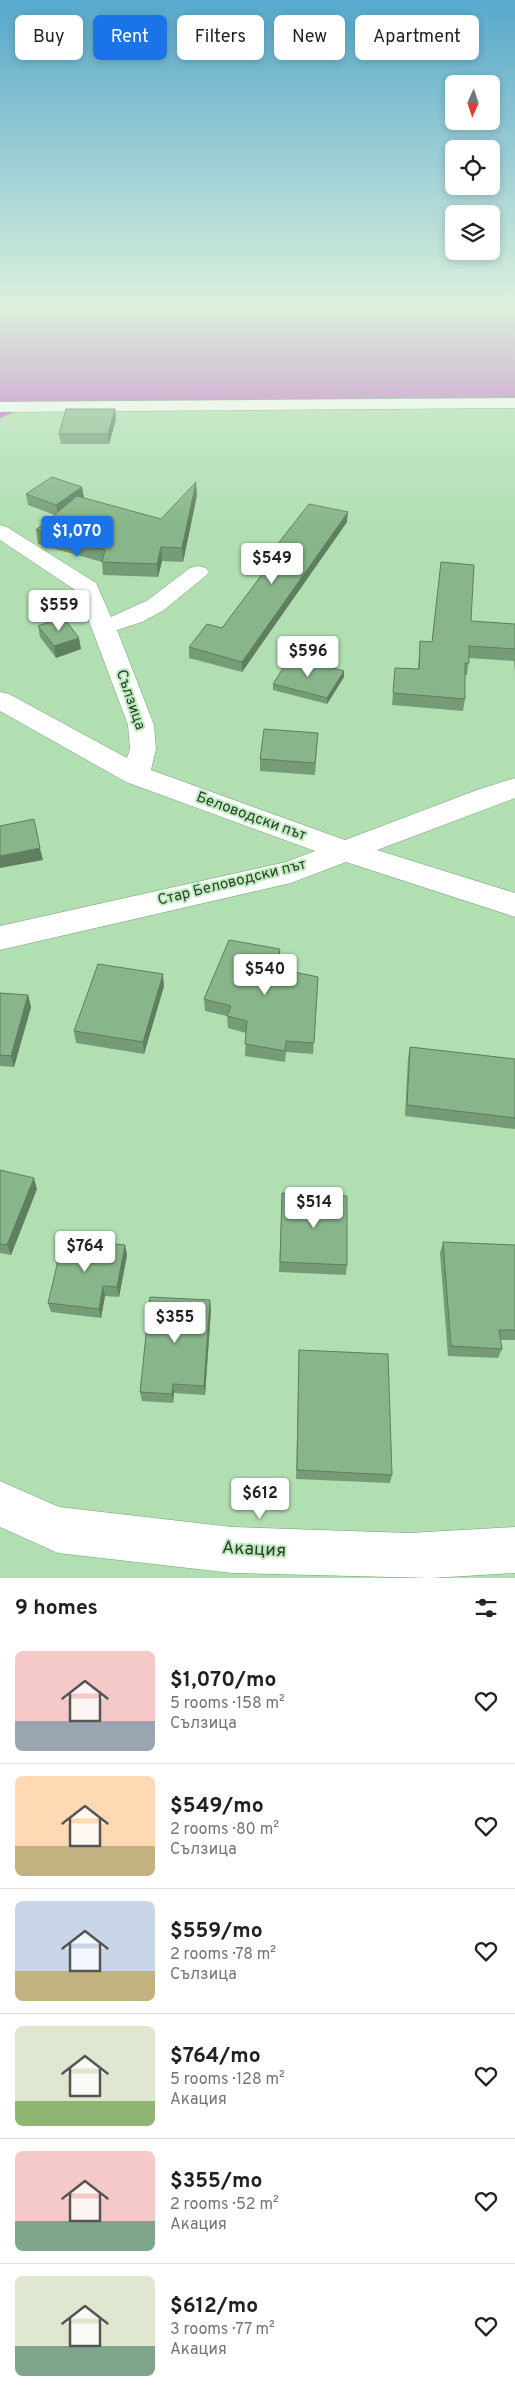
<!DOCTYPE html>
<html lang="en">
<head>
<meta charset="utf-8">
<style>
  :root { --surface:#fff; --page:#f6f6f6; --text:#202124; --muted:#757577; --line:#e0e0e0; --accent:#1a73e8 }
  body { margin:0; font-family:Overpass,sans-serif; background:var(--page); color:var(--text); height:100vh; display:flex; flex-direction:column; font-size:19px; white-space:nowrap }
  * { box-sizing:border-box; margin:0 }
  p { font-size:16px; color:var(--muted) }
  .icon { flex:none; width:28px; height:28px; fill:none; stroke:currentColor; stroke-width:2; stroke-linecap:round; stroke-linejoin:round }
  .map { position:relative; height:1578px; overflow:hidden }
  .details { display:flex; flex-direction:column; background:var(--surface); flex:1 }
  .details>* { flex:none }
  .top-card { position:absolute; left:15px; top:15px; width:485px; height:45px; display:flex; gap:10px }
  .needle { width:32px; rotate:183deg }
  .fabs { position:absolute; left:445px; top:75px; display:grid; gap:10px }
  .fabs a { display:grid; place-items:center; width:55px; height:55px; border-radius:8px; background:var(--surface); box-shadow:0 2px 8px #0003; font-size:25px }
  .price { position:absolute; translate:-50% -42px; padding:0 11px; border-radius:5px; background:#fff; color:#222; font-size:16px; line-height:32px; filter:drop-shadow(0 1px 2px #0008) }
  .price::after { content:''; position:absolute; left:50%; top:30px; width:15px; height:11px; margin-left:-8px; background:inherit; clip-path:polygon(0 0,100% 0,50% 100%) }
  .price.current { background:var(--accent); color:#fff }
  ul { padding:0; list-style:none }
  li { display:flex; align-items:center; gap:15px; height:125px; padding:0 15px }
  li+li { border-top:1px solid var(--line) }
  li span { display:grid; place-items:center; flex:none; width:140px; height:100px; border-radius:8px; color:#555 }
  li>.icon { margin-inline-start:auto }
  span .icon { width:60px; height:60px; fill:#fffc; stroke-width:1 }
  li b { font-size:21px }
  h2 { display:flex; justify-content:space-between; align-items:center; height:60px; padding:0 15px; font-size:21px }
  .chip { padding:0 18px; border-radius:8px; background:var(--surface); box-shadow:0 2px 8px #0003; font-size:18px; line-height:45px }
  .chip.current { background:var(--accent); color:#fff }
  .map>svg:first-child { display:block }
</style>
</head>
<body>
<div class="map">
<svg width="515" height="1578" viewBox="0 0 515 1578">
  <rect width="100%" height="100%" fill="#b1dfb2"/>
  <path fill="#c268c7" d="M 0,308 L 515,308 L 515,403 L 26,407 L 0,418 Z"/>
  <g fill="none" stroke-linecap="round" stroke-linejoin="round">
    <defs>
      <g id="minor">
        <path d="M 515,398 L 515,408 L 0,412 L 0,402 Z"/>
        <path d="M 0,525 L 7,527 L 96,583 L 111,617 L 148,600 L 190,568 L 198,566 L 206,568 L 209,573 L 164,610 L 142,622 L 117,630 L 154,725 L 156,749 L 151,770 L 345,840 L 477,790 L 515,778 L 515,798 L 377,850 L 515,893 L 515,917 L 346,862 L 291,883 L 0,950 L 0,926 L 286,862 L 315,851 L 126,782 L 0,711 L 0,692 L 9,694 L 127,758 L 130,749 L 128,725 L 78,592 L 0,540 Z"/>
        <path d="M 0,1481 L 59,1507 L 232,1527 L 409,1533 L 515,1527 L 515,1573 L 431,1578 L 232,1573 L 58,1553 L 0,1527 Z"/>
      </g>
    </defs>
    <use href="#minor" stroke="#749f75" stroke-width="1"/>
    <use href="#minor" fill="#fff" fill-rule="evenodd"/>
  </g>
  <g fill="#759c76">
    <path d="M 115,409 L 116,419 L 109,444 L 61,444 L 59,434 Z"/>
    <path d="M 82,487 L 84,498 L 161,519 L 197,495 L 183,562 L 162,561 L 158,577 L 103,575 L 102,562 L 38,544 L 36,530 L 55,515 L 28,505 L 26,494 Z"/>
    <path d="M 347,522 L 242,672 L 189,658 L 189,647 L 222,628 L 266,569 L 266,559 Z"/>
    <path d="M 471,621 L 515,624 L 515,673 L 514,661 L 469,658 L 467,675 L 465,675 L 465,699 L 463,711 L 392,705 L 395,668 L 418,669 L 420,641 L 432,642 Z"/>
    <path d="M 38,626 L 81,649 L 56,658 L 40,637 Z"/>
    <path d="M 344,671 L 344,677 L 327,704 L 273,690 L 273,684 Z"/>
    <path d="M 318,733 L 315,775 L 260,771 L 260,759 Z"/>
    <path d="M 280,961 L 278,969 L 318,977 L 313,1054 L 286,1052 L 285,1062 L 245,1056 L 246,1033 L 228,1028 L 227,1016 L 205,1011 L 204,999 Z"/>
    <path d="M 164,986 L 144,1054 L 76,1043 L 74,1031 Z"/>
    <path d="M 0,993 L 28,995 L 31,1007 L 14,1067 L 0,1066 Z"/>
    <path d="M 410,1047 L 515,1059 L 515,1129 L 405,1116 L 408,1058 Z"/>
    <path d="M 0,1170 L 37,1189 L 11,1255 L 0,1253 Z"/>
    <path d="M 282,1193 L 347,1265 L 346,1275 L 279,1272 Z"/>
    <path d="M 443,1242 L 515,1245 L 515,1340 L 500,1340 L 502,1349 L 498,1358 L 448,1356 L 440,1253 Z"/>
    <path d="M 125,1245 L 127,1255 L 119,1297 L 105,1296 L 101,1318 L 51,1312 L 48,1303 Z"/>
    <path d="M 211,1310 L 205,1395 L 174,1393 L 173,1403 L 142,1401 L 140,1392 Z"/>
    <path d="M 299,1350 L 392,1475 L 390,1483 L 296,1479 Z"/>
  </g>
  <g fill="#5f7f60">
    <path d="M 115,409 L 116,419 L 109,444 L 108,434 Z"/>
    <path d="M 196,482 L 197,495 L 183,562 L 182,548 Z"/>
    <path d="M 82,487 L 84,498 L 58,516 L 56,505 Z"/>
    <path d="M 348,512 L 347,522 L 242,672 L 242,662 Z"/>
    <path d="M 161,547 L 162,561 L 158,577 L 157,564 Z"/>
    <path d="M 79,638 L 81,649 L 56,658 L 54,646 Z"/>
    <path d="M 344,671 L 344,677 L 327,704 L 327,698 Z"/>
    <path d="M 40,848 L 43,860 L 0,868 L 0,856 Z"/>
    <path d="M 280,949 L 280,961 L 275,980 L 275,968 Z"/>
    <path d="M 163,974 L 164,986 L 144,1054 L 143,1042 Z"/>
    <path d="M 28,995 L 31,1007 L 14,1067 L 11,1056 Z"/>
    <path d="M 34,1178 L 37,1189 L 11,1255 L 7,1245 Z"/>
    <path d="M 125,1245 L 127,1255 L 119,1297 L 117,1287 Z"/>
    <path d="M 103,1286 L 105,1296 L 101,1318 L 99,1309 Z"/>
    <path d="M 210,1300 L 211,1310 L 205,1395 L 204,1386 Z"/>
    <path d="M 173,1384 L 174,1393 L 173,1403 L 172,1394 Z"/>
  </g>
  <g fill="#88b589" stroke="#5f7f60">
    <path d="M 66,409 L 115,409 L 108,434 L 59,434 Z"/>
    <path d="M 52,477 L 82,487 L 56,505 L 26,494 Z"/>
    <path d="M 196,482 L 182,548 L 161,547 L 157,564 L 102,562 L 105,550 L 36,530 L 77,496 L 161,519 Z"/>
    <path d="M 309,504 L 348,512 L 242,662 L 189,647 L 207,624 L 222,628 L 273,560 L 266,559 Z"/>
    <path d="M 441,562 L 474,565 L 471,621 L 515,624 L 515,649 L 469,646 L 469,663 L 465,663 L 465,699 L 393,693 L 395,668 L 419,669 L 420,641 L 432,642 Z"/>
    <path d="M 63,617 L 79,638 L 54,646 L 38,626 Z"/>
    <path d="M 290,657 L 344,671 L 327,698 L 273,684 Z"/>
    <path d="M 264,729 L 318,733 L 315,763 L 260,759 Z"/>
    <path d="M 34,819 L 40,848 L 0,856 L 0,826 Z"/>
    <path d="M 229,940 L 280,949 L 275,968 L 318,977 L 314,1043 L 286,1041 L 285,1051 L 245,1044 L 247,1021 L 227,1016 L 231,1006 L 204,999 Z"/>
    <path d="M 98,964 L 163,974 L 143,1042 L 74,1031 Z"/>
    <path d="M 0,993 L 28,995 L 11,1056 L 0,1055 Z"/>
    <path d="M 410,1047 L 515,1059 L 515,1118 L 407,1105 Z"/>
    <path d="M 0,1170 L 34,1178 L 7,1245 L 0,1244 Z"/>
    <path d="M 282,1193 L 347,1196 L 347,1265 L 280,1262 Z"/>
    <path d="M 63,1239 L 125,1245 L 117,1287 L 103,1286 L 99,1309 L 48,1303 Z"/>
    <path d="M 443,1242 L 515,1245 L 515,1330 L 499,1330 L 502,1349 L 451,1346 Z"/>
    <path d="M 150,1297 L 210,1300 L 204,1386 L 173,1384 L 172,1394 L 140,1392 Z"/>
    <path d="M 299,1350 L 388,1354 L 392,1475 L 297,1470 Z"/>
  </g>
  <linearGradient id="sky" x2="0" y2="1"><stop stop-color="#57a8cc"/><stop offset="0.58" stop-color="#dcf1dc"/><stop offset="1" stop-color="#dcf1dc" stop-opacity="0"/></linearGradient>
  <rect width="515" height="529" fill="url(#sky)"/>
  <g text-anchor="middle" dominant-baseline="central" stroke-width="4" stroke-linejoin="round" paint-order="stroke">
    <g font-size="15" fill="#2d3f2d" stroke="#beecbe">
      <text transform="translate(130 700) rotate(71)">Сълзица</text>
      <text transform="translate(251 817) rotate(20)">Беловодски път</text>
      <text transform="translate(232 883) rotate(-14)">Стар Беловодски път</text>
    </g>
    <g font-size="18" fill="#2d3f2d" stroke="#beecbe">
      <text transform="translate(254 1550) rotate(3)">Акация</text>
    </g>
  </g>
</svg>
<div class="fabs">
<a><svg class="needle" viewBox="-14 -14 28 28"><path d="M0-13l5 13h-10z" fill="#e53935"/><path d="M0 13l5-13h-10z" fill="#757577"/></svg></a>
<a><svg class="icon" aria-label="locate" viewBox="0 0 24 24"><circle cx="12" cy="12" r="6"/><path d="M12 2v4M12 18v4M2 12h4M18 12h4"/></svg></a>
<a><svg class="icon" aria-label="layers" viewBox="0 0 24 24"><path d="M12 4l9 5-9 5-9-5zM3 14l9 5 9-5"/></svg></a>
</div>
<b class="price current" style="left:77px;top:558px">$1,070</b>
<b class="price" style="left:272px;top:585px">$549</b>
<b class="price" style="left:59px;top:632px">$559</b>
<b class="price" style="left:308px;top:678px">$596</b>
<b class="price" style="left:265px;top:996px">$540</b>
<b class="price" style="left:314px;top:1229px">$514</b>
<b class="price" style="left:85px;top:1273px">$764</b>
<b class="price" style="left:175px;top:1344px">$355</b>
<b class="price" style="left:260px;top:1520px">$612</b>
<div class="top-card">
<a class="chip">Buy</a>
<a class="chip current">Rent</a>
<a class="chip">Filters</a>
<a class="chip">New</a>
<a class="chip">Apartment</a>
</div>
</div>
<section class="details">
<h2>9 homes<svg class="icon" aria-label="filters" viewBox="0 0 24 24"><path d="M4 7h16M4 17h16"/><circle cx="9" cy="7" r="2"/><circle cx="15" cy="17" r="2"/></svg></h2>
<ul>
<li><span style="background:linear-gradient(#f6c9c9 70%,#9aa5b1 0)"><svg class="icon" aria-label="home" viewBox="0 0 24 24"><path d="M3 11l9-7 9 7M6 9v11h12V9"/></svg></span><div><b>$1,070/mo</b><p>5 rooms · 158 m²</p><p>Сълзица</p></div><svg class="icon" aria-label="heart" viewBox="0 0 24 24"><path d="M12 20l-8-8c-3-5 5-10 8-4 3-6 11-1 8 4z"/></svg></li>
<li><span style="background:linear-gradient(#ffd9b3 70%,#c2b280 0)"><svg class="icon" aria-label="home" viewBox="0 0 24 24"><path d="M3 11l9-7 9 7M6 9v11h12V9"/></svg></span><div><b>$549/mo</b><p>2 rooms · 80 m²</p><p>Сълзица</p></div><svg class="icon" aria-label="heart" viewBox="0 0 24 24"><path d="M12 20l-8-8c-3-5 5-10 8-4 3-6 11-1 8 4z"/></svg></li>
<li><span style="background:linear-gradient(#c9d6e8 70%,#c2b280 0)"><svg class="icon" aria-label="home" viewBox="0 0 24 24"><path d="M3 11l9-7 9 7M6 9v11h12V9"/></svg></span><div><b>$559/mo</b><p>2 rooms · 78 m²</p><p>Сълзица</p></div><svg class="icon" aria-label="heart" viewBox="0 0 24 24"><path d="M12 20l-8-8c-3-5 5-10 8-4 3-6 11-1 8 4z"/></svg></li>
<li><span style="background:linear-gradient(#dfe7d0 75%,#8fb573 0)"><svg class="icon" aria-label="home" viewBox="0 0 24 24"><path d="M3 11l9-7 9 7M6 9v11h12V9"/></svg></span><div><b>$764/mo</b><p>5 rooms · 128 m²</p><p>Акация</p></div><svg class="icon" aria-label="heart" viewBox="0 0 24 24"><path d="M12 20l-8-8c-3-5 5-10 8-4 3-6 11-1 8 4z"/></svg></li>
<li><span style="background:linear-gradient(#f6c9c9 70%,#7fa58c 0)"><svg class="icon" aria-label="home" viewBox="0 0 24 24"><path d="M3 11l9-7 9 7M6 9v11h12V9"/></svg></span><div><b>$355/mo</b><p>2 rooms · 52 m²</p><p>Акация</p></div><svg class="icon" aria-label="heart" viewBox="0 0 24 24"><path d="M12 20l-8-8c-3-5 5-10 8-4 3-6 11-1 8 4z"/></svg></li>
<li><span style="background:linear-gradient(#dfe7d0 70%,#7fa58c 0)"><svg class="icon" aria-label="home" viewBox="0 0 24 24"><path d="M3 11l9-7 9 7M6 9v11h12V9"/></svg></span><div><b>$612/mo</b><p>3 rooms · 77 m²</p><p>Акация</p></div><svg class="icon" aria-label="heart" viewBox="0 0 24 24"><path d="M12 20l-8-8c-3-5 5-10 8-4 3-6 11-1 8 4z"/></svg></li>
</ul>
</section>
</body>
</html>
